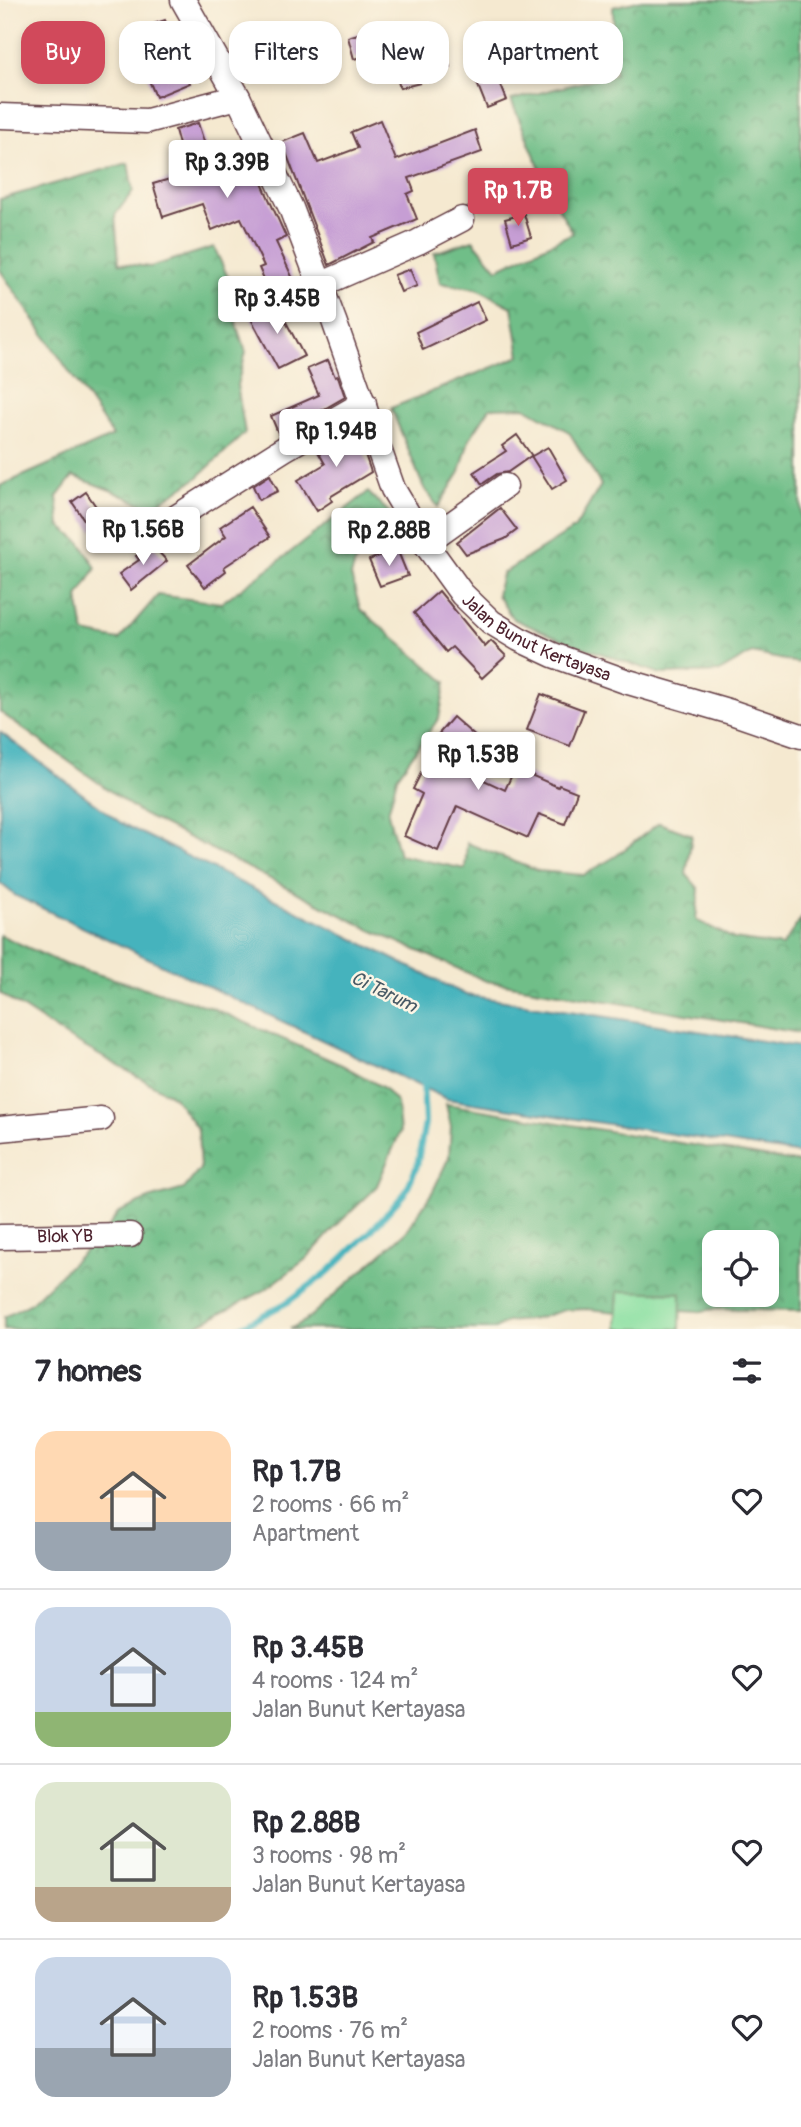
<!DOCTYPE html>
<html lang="en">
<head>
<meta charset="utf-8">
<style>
  :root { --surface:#fff; --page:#f2f2f3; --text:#2b2b33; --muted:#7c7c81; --line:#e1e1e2; --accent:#d1495b }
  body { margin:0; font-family:Pangolin,sans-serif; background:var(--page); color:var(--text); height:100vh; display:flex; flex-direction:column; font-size:26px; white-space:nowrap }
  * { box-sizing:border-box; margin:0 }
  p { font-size:23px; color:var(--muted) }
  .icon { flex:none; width:38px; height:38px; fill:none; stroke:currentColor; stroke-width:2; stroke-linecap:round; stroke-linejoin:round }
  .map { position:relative; height:1329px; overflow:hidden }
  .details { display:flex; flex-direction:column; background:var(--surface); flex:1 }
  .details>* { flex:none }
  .hud { position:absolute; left:21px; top:21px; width:760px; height:63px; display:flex; gap:14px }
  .tools { position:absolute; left:702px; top:1230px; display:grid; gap:14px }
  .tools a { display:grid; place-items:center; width:77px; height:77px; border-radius:14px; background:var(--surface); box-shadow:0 4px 10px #0003; font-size:35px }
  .price { position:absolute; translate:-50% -60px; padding:0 16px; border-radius:7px; background:#fff; color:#222; font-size:23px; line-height:46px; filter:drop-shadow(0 2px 4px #0008) }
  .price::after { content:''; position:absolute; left:50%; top:42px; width:21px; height:16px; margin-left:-10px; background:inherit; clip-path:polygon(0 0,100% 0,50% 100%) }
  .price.active { background:var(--accent); color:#fff }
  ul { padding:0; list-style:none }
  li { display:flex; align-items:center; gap:21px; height:175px; padding:0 35px }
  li+li { border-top:2px solid var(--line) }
  li span { display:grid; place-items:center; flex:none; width:196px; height:140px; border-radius:21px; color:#555 }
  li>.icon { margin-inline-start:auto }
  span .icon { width:84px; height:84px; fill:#fffc; stroke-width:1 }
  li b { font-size:30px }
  h2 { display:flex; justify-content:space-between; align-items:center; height:84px; padding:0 35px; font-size:30px }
  .chip { padding:0 24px; border-radius:21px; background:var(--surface); box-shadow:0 4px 10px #0003; font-size:24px; line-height:63px }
  .chip.active { background:var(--accent); color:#fff }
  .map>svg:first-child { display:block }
</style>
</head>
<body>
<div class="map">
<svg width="801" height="1329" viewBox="0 0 801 1329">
  <defs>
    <pattern id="forest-crowns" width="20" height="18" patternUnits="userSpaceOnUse" patternTransform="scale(1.75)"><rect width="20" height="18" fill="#6fbe88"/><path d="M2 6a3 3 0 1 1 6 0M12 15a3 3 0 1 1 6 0" fill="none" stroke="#5d9a6f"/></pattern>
  </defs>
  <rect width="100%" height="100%" fill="#fcf5e5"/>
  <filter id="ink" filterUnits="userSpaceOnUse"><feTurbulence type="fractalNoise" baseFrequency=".0143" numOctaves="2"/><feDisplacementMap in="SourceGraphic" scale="14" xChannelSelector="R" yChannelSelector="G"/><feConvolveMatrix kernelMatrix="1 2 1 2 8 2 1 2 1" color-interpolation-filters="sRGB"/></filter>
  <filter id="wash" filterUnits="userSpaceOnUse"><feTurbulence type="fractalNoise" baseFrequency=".00686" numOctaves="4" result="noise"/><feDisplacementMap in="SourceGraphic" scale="28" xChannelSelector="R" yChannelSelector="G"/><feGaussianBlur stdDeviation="1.57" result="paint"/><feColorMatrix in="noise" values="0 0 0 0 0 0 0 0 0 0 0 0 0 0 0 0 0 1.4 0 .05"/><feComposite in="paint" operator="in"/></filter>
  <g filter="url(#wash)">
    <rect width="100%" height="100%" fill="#f5e9d0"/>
    <g fill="url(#forest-crowns)" stroke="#5c6e5a" stroke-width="2" fill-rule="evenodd">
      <path d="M 642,0 L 801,0 L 801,660 L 798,663 L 752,653 L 719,672 L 661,674 L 565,641 L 513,619 L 497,595 L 502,574 L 575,528 L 601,485 L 569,432 L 525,407 L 490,408 L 469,440 L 460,472 L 438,507 L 423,486 L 391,408 L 520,356 L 512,307 L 477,289 L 440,283 L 434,253 L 473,240 L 497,269 L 573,233 L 553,199 L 511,100 L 615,74 L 613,7 Z"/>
      <path d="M 128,163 L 133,191 L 115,215 L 119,263 L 150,267 L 214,247 L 231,284 L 237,327 L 246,352 L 237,385 L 245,433 L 197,478 L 150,508 L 110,490 L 73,476 L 57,497 L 60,526 L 81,543 L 96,568 L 78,597 L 84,633 L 119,640 L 158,595 L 221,603 L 275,564 L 368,492 L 392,515 L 360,547 L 351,576 L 360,609 L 446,682 L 439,718 L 397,777 L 388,813 L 399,855 L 465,869 L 467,843 L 538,871 L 584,875 L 616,856 L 659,823 L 692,835 L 686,874 L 699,889 L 696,920 L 734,939 L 782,946 L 801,919 L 801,1033 L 486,981 L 371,930 L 142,814 L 0,712 L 0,486 L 113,436 L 0,270 L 0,199 Z"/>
      <path d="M 0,935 L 66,965 L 210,1007 L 342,1065 L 384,1088 L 397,1103 L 400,1132 L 376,1188 L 340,1222 L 306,1259 L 265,1290 L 190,1329 L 4,1329 L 4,1317 L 30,1304 L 106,1230 L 119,1212 L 149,1199 L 184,1189 L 200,1169 L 198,1130 L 174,1097 L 67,1037 L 0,993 Z"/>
      <path d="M 446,1104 L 801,1163 L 801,1311 L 713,1309 L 697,1312 L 680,1311 L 681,1293 L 618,1292 L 617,1312 L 587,1309 L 565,1310 L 536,1319 L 507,1322 L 495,1329 L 290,1329 L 305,1321 L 406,1232 L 433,1191 L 449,1157 L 451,1127 ZM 714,1242 L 766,1242 L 766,1295 L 714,1295 Z"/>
    </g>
    <path fill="#8ae0a2" stroke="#6a8066" stroke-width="2" d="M 618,1291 L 681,1293 L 680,1329 L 617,1329 Z"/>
    <path fill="#44b3bd" stroke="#476974" stroke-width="2" d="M 0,732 L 121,823 L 466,995 L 801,1047 L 801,1154 L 447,1099 L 16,896 L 0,883 Z"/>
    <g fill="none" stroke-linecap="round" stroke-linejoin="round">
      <path stroke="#44b3bd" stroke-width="6" d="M 237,1329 L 288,1302 L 328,1272 L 369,1233 L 405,1193 L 417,1166 L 425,1123 L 423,1080"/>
    </g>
    <g id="blocks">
      <g fill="#c69ed4">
        <path d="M 165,20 L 190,83 L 156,97 L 140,59 L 158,51 L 148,26 Z"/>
        <path d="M 368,31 L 375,53 L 354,59 L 348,37 Z"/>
        <path d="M 441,40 L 450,67 L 418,78 L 420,83 L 400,88 L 389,51 L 409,46 L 410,51 Z"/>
        <path d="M 495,71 L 507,100 L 487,108 L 475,78 Z"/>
        <path d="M 380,120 L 396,160 L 475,130 L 482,152 L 409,178 L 414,191 L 407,194 L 417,219 L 372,238 L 374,242 L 329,265 L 282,142 L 305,133 L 318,163 L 358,148 L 351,132 Z"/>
        <path d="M 198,123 L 206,148 L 214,146 L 220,162 L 249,154 L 286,237 L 276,242 L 294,281 L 270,292 L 259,268 L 264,266 L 241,218 L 212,230 L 202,204 L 163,217 L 153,184 L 187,174 L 175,130 Z"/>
        <path d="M 524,214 L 531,237 L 512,243 L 505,219 Z"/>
        <path d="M 410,269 L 417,286 L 401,292 L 394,275 Z"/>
        <path d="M 275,301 L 304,356 L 278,369 L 250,317 Z"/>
        <path d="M 477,302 L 486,320 L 423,350 L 416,332 Z"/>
        <path d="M 328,360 L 335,377 L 338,376 L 345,397 L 279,435 L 271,416 L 319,395 L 307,369 Z"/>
        <path d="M 348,429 L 357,446 L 361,443 L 371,472 L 330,497 L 332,501 L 317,511 L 298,480 L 325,464 L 316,448 Z"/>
        <path d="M 517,435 L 532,456 L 548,447 L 567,480 L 552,489 L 531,456 L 508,472 L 497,474 L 482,484 L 474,472 L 506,451 L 502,446 Z"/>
        <path d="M 270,475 L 278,491 L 259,500 L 253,486 Z"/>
        <path d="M 86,492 L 106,521 L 92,531 L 72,502 Z"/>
        <path d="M 250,507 L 270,537 L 224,567 L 226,571 L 205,587 L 188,565 L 226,536 L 220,527 Z"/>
        <path d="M 500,508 L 517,530 L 505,539 L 466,554 L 457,542 Z"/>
        <path d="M 148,546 L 154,547 L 167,561 L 131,590 L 119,574 L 139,560 L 136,556 Z"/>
        <path d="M 397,549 L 408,576 L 380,586 L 369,560 Z"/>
        <path d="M 439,591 L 485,647 L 491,641 L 506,656 L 482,678 L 452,647 L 446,652 L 414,613 Z"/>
        <path d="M 541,694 L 584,710 L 570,746 L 527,730 Z"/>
        <path d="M 453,717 L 486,746 L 478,755 L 469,773 L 505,790 L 515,768 L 558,787 L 559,785 L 577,792 L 565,824 L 539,814 L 528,838 L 457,806 L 438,851 L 404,836 L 422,794 L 413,789 L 438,739 L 436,737 Z"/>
      </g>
    </g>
  </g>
  <g filter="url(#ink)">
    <use href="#blocks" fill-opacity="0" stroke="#643d44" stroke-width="2"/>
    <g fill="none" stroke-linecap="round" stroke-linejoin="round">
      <defs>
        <g id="street">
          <path id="s1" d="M 183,0 L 238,97 L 291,208 L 334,321 L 393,489 L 425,543 L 462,594 L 491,622 L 519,639 L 553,655 L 625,681 L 731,712 L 801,736"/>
          <path d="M 0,116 L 147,121 L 238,97"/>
          <path d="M 320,285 L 418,242 L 462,219"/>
          <path d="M 153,532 L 284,449 L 364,403"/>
          <path d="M 425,543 L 505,486"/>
          <path d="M 0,1129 L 101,1119"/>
          <path id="s2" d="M 0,1237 L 130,1235"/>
        </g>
      </defs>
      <use href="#street" stroke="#643d44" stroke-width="27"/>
      <use href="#street" stroke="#fff" stroke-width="24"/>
    </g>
  </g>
  <g text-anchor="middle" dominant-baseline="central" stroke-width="5" stroke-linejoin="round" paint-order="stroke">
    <g font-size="18" fill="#4a1f2b" stroke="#fcf5e5">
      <text stroke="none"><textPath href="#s1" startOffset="747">Jalan Bunut Kertayasa</textPath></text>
      <text stroke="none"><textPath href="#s2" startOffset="65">Blok YB</textPath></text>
    </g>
    <g font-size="19" font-style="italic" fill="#485a65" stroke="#fcf5e5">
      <text transform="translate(384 992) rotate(26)">Ci Tarum</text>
    </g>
  </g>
</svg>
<div class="tools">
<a><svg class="icon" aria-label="locate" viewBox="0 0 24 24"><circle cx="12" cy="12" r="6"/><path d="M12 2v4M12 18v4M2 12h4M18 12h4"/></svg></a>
</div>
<b class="price" style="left:227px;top:200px">Rp 3.39B</b>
<b class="price active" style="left:518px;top:228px">Rp 1.7B</b>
<b class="price" style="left:277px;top:336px">Rp 3.45B</b>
<b class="price" style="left:336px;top:469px">Rp 1.94B</b>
<b class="price" style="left:143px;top:567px">Rp 1.56B</b>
<b class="price" style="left:389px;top:568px">Rp 2.88B</b>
<b class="price" style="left:478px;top:792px">Rp 1.53B</b>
<div class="hud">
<a class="chip active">Buy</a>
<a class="chip">Rent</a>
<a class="chip">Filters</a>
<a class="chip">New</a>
<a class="chip">Apartment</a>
</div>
</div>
<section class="details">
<h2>7 homes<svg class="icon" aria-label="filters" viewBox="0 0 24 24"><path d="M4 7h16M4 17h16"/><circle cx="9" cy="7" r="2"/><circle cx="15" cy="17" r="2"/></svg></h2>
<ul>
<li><span style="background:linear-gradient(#ffd9b3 65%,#9aa5b1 0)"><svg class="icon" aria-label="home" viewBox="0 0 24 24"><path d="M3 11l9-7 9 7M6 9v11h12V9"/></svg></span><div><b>Rp 1.7B</b><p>2 rooms · 66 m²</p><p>Apartment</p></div><svg class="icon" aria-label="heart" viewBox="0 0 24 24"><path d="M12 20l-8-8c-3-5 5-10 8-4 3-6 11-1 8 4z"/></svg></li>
<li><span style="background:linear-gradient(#c9d6e8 75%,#8fb573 0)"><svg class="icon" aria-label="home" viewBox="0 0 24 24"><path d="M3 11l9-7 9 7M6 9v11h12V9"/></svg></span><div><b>Rp 3.45B</b><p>4 rooms · 124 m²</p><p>Jalan Bunut Kertayasa</p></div><svg class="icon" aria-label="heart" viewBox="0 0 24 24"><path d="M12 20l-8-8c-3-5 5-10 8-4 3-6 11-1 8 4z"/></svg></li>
<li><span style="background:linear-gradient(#dfe7d0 75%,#b9a48a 0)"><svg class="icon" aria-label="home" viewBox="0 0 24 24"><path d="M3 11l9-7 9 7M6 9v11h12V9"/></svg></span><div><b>Rp 2.88B</b><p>3 rooms · 98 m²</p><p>Jalan Bunut Kertayasa</p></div><svg class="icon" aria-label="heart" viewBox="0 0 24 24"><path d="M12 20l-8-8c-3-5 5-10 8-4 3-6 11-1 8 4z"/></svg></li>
<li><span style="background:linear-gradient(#c9d6e8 65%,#9aa5b1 0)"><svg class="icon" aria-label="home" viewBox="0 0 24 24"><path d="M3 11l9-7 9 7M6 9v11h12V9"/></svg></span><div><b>Rp 1.53B</b><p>2 rooms · 76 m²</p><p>Jalan Bunut Kertayasa</p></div><svg class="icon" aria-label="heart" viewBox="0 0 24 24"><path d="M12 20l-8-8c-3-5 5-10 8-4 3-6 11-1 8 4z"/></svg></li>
</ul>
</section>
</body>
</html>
